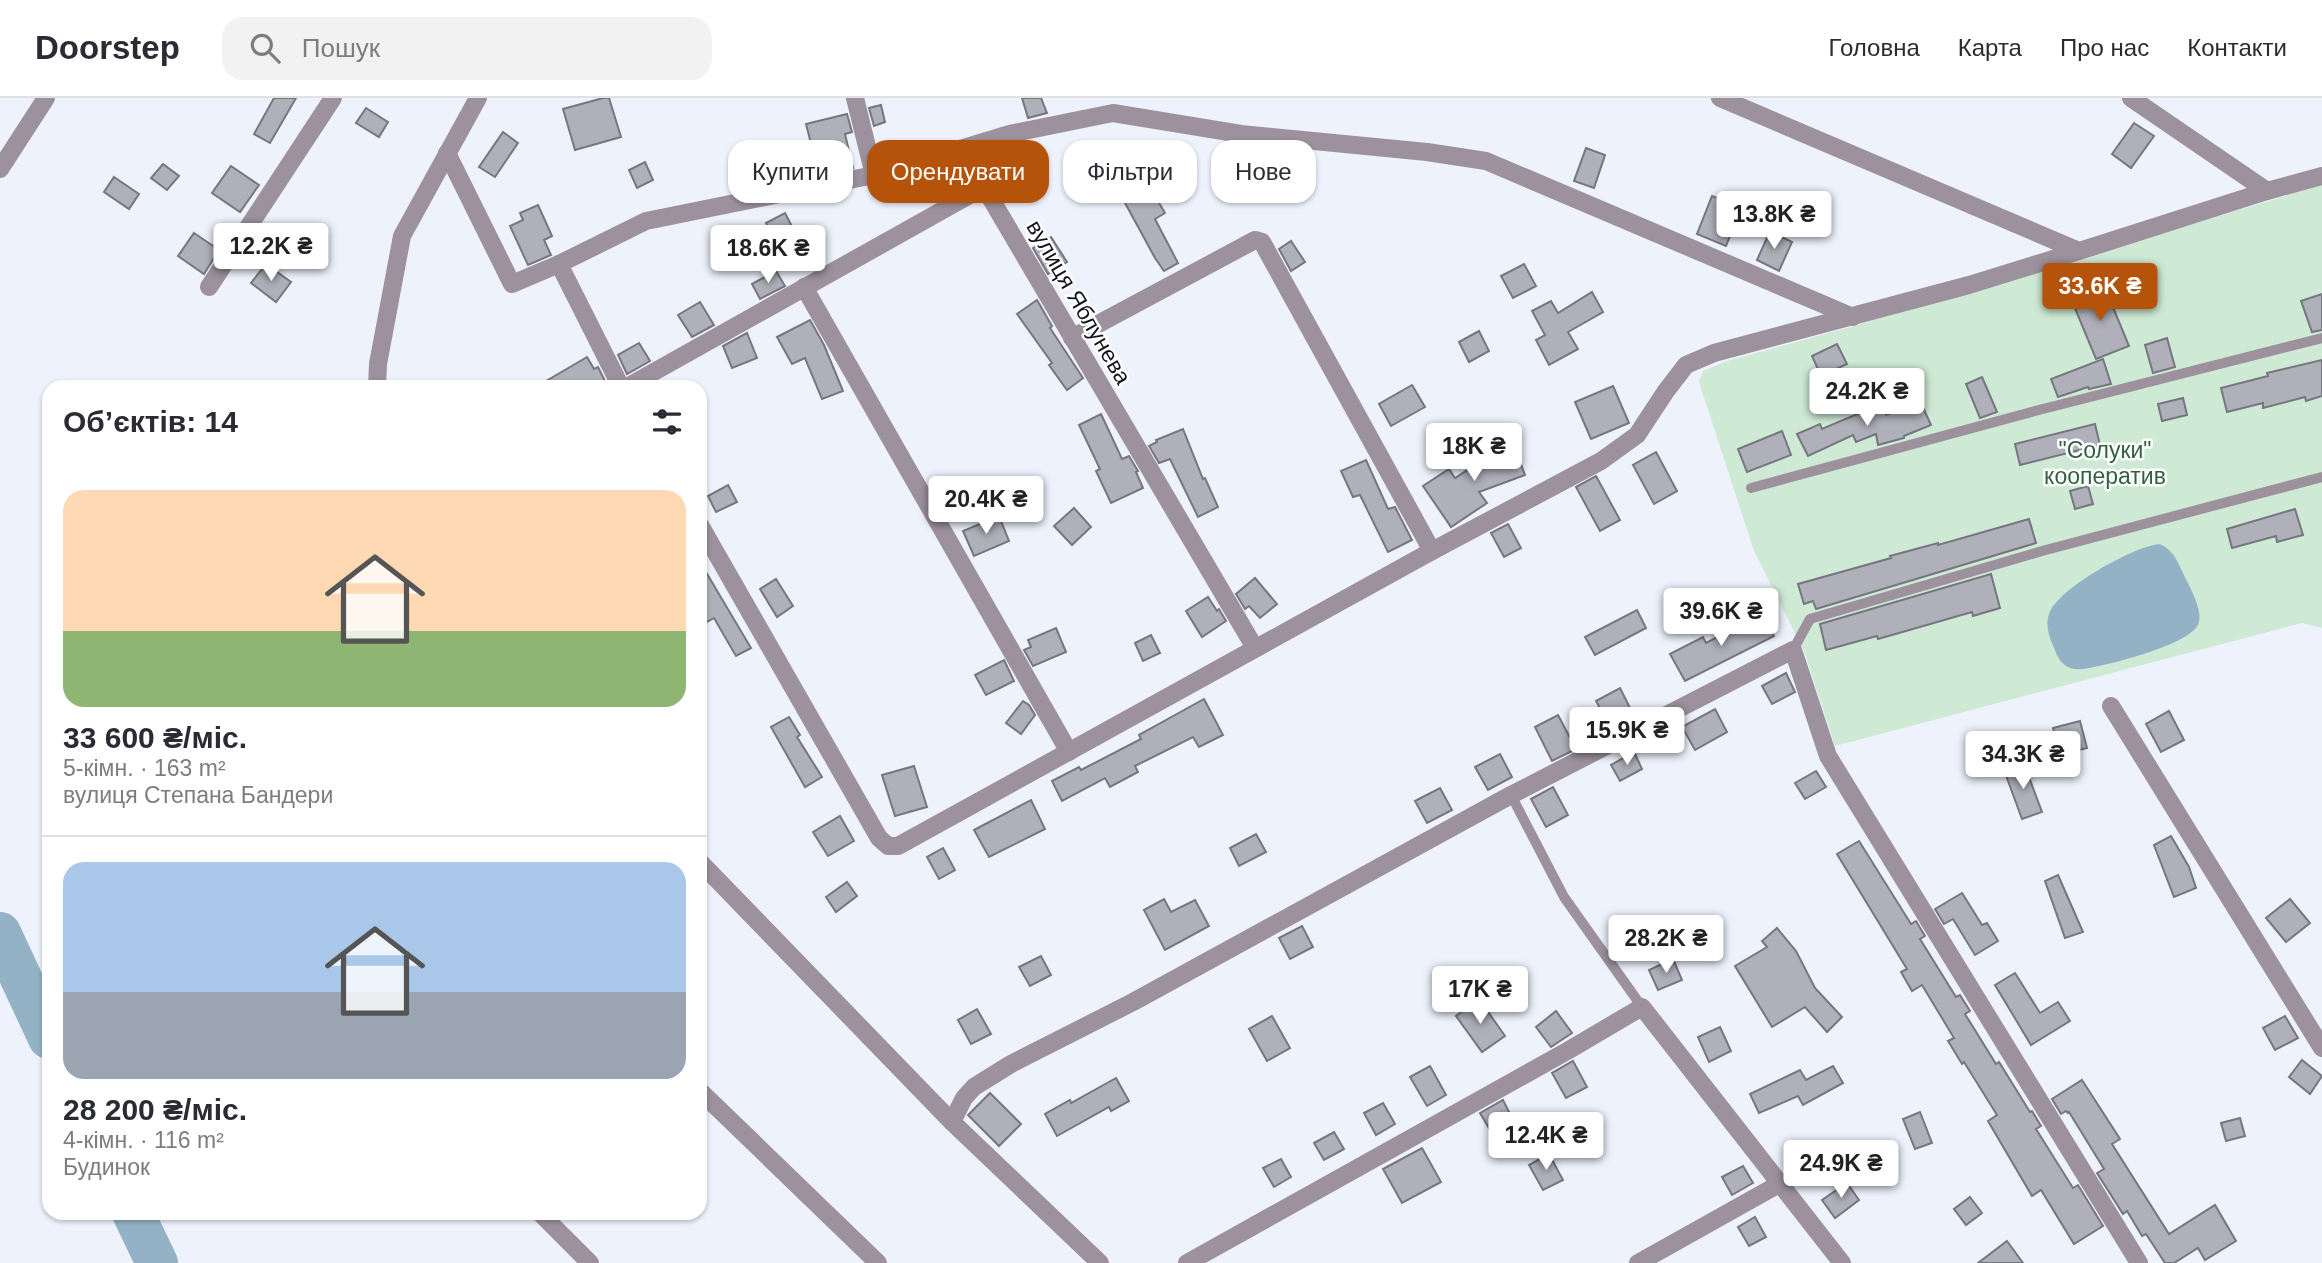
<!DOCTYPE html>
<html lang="uk">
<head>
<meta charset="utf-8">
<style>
  :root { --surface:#fff; --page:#f2f2f3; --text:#2b2b33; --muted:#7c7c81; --line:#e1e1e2; --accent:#b45309 }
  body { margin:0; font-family:Helvetica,sans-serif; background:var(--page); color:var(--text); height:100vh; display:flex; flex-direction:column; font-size:26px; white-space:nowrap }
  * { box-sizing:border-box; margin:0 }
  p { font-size:23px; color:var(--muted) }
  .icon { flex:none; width:38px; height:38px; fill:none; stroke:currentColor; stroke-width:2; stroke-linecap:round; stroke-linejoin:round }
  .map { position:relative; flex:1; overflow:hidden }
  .drawer { position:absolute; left:42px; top:282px; width:665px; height:840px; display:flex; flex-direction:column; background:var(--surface); border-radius:21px; box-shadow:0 2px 5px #0004 }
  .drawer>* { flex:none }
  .top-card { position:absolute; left:728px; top:42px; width:665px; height:63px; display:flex; gap:14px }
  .price { position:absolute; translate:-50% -60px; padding:0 16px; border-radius:7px; background:#fff; color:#222; font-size:23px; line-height:46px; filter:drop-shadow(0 2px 4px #0008) }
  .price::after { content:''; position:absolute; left:50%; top:42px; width:21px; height:16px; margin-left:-10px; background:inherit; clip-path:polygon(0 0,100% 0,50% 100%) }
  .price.on { background:var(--accent); color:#fff }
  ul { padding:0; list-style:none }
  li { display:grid; align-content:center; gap:14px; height:371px; padding:0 21px }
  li+li { border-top:2px solid var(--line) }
  li span { display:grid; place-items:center; height:217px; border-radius:21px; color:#555 }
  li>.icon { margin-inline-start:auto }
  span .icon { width:126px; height:126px; fill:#fffc; stroke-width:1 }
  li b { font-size:30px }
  h2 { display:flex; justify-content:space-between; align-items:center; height:84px; padding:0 21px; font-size:30px }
  .pill { padding:0 24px; border-radius:21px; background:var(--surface); box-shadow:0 2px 5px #0004; font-size:24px; line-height:63px }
  .pill.on { background:var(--accent); color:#fff }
  header { display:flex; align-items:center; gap:42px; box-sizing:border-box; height:98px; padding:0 35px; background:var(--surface); border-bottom:2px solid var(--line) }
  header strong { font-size:33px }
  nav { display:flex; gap:38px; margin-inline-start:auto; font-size:24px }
  .search { width:490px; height:63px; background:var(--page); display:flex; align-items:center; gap:18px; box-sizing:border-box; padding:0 24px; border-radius:21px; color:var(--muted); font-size:26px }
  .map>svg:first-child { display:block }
</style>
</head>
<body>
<header>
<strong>Doorstep</strong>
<div class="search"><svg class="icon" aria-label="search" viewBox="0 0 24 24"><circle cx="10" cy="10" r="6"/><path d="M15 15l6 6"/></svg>Пошук</div>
<nav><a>Головна</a><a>Карта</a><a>Про нас</a><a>Контакти</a></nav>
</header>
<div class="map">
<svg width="2322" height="1165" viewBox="0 0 2322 1165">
  <rect width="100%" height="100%" fill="#eef2fd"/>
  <path fill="#ceead4" d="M 2322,87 L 2322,530 L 2302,525 L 1835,648 L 1804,553 L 1754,453 L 1699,284 L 1703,273 L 1727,263 L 1854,228 Z"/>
  <path fill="#93b2c6" d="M 2159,446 C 2175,451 2180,470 2187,483 C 2192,494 2202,512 2199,524 C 2195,546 2105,568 2083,571 C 2071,572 2063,569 2057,557 C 2052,545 2044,530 2049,516 C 2058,490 2133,449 2159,446 Z"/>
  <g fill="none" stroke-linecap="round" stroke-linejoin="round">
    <g stroke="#93b2c6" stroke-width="42">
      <path d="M 0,835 L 49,940"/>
      <path d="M 133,1115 L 157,1165"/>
    </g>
  </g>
  <g fill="#b0b0bb" stroke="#767680" stroke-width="2">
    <path d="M 274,0 L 296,0 L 270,45 L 254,36 Z"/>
    <path d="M 603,0 L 609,0 L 621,39 L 575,52 L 563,11 Z"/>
    <path d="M 1022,0 L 1041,0 L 1047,15 L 1028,20 Z"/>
    <path d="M 881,7 L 885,24 L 874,28 L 869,10 Z"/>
    <path d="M 366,10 L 388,24 L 379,39 L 356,25 Z"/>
    <path d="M 847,16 L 852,34 L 845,36 L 853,70 L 819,77 L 806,26 Z"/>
    <path d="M 2134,25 L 2154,38 L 2131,70 L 2112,56 Z"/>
    <path d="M 503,34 L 518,45 L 495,79 L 479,69 Z"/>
    <path d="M 1586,50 L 1605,57 L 1594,90 L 1574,83 Z"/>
    <path d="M 645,64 L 653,82 L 637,90 L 629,72 Z"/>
    <path d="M 163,66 L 179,78 L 167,92 L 151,80 Z"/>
    <path d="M 231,68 L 259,87 L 240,114 L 212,95 Z"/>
    <path d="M 114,79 L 139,96 L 129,111 L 104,94 Z"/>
    <path d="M 1149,88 L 1165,115 L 1155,121 L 1178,165 L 1164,173 L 1155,160 L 1124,103 Z"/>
    <path d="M 1712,98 L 1741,110 L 1726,148 L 1697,136 Z"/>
    <path d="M 538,107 L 552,138 L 544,142 L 551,157 L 528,167 L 510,128 L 523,122 L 520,115 Z"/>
    <path d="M 785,115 L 800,144 L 781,154 L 766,125 Z"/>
    <path d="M 1770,133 L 1792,144 L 1779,173 L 1757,162 Z"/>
    <path d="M 194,135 L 219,152 L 204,176 L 178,158 Z"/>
    <path d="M 1051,139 L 1067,164 L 1048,176 L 1033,150 Z"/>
    <path d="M 1291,143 L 1305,164 L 1291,173 L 1279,151 Z"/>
    <path d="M 266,166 L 291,184 L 276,204 L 251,185 Z"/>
    <path d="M 1524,166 L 1536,188 L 1513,200 L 1501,178 Z"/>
    <path d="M 776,173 L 785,188 L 760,201 L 752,186 Z"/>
    <path d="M 2105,190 L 2129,248 L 2096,261 L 2072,203 Z"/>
    <path d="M 1592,194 L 1603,214 L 1568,234 L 1578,251 L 1549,267 L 1536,242 L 1545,237 L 1532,213 L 1551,203 L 1558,215 Z"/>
    <path d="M 2322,196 L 2322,232 L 2312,234 L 2301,203 Z"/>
    <path d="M 1037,202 L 1052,228 L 1050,230 L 1083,280 L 1067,292 L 1049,267 L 1052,265 L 1017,216 Z"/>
    <path d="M 700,204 L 714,227 L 692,239 L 678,217 Z"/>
    <path d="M 810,222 L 824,247 L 843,293 L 822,301 L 805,260 L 792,266 L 777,239 Z"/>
    <path d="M 1479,233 L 1489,253 L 1469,264 L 1459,244 Z"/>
    <path d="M 747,235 L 757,260 L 732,270 L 723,248 Z"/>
    <path d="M 2167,240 L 2175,269 L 2153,275 L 2145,247 Z"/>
    <path d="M 639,245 L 650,263 L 627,276 L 618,257 Z"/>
    <path d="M 1837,246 L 1847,266 L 1821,278 L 1812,258 Z"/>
    <path d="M 587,259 L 594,271 L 598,269 L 608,289 L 536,289 Z"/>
    <path d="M 2103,261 L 2111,286 L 2089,291 L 2088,289 L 2058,299 L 2051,281 Z"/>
    <path d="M 2322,262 L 2322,298 L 2306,303 L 2305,299 L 2263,310 L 2263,305 L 2227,314 L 2221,290 L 2268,278 L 2267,275 Z"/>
    <path d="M 1982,279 L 1997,314 L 1980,320 L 1966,286 Z"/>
    <path d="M 1412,287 L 1425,309 L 1391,328 L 1379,306 Z"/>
    <path d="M 1613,288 L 1629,325 L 1591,341 L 1575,304 Z"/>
    <path d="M 2183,300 L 2187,317 L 2162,323 L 2158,306 Z"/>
    <path d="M 1920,303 L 1931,327 L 1904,338 L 1904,340 L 1878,347 L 1876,336 L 1856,344 L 1853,337 L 1808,358 L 1797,336 L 1820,326 L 1822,331 L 1881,306 L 1886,317 Z"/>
    <path d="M 1101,316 L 1122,361 L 1129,358 L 1138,373 L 1136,374 L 1143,390 L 1111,405 L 1096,373 L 1100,371 L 1079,327 Z"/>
    <path d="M 2095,326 L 2100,347 L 2020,367 L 2015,346 Z"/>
    <path d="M 1183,331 L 1203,381 L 1205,380 L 1218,409 L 1198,419 L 1170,361 L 1159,365 L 1149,348 L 1157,344 L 1156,342 Z"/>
    <path d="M 1782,333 L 1791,357 L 1747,374 L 1738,351 Z"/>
    <path d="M 1512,343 L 1525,377 L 1479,394 L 1487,405 L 1451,429 L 1423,388 L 1449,371 L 1455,380 L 1481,363 L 1478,355 Z"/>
    <path d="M 1656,354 L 1677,393 L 1654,406 L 1633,367 Z"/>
    <path d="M 1366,362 L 1388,411 L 1395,409 L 1412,442 L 1388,454 L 1360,397 L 1353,399 L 1341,373 Z"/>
    <path d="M 1596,378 L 1620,422 L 1600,433 L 1576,389 Z"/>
    <path d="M 728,387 L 737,404 L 716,414 L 708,398 Z"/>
    <path d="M 2088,388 L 2093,406 L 2075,411 L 2070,393 Z"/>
    <path d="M 1074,410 L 1091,429 L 1072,447 L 1054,428 Z"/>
    <path d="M 2295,411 L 2303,437 L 2277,444 L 2276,438 L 2232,450 L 2227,431 Z"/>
    <path d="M 999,418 L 1009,443 L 974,458 L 963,433 Z"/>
    <path d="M 2029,421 L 2036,445 L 1816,511 L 1813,503 L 1804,506 L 1798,486 L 1891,460 L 1890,458 L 1938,445 L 1938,447 Z"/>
    <path d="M 1508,426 L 1521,450 L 1504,459 L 1491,435 Z"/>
    <path d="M 700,464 L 751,550 L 736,558 L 714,520 L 707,524 L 700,513 Z"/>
    <path d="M 1991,476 L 2000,510 L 1973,518 L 1972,514 L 1878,541 L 1877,538 L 1826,552 L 1820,526 Z"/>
    <path d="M 1255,480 L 1277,506 L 1260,520 L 1249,508 L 1245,511 L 1236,496 Z"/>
    <path d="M 776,481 L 793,508 L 777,519 L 760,491 Z"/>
    <path d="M 1208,499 L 1217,513 L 1219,511 L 1226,523 L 1202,539 L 1186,513 Z"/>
    <path d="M 1637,512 L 1646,530 L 1595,557 L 1585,539 Z"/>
    <path d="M 1762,516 L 1774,538 L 1685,583 L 1670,556 L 1703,539 L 1706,545 Z"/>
    <path d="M 1056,530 L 1066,554 L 1033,568 L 1024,552 L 1031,549 L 1028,542 Z"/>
    <path d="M 1151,537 L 1160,555 L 1143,563 L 1135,545 Z"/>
    <path d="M 1004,562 L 1014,583 L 986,597 L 975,577 Z"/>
    <path d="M 1786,575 L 1795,594 L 1772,606 L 1762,588 Z"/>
    <path d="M 1620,590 L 1633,616 L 1610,628 L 1596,603 Z"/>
    <path d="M 1204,601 L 1223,637 L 1199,649 L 1193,639 L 1135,668 L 1138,674 L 1110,689 L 1105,680 L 1062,703 L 1052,683 L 1079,669 L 1081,672 L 1141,641 L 1139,637 Z"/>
    <path d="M 1023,603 L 1029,607 L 1035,617 L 1021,636 L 1006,625 Z"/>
    <path d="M 1715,611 L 1727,634 L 1695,652 L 1682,629 Z"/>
    <path d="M 2169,613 L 2184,642 L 2161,654 L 2146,626 Z"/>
    <path d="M 1558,617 L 1576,651 L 1552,663 L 1535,629 Z"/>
    <path d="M 789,619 L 800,637 L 797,639 L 822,679 L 805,689 L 771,629 Z"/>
    <path d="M 2080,623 L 2087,650 L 2060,657 L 2053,630 Z"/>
    <path d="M 1634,654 L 1642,671 L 1620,683 L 1611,667 Z"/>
    <path d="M 1500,656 L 1512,679 L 1488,692 L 1475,669 Z"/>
    <path d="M 2024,666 L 2042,714 L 2022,721 L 2004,672 Z"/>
    <path d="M 914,668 L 927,709 L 895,718 L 882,677 Z"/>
    <path d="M 1816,673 L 1826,689 L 1805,701 L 1795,685 Z"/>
    <path d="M 1553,689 L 1568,717 L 1546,729 L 1531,701 Z"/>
    <path d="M 1440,690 L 1452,712 L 1427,725 L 1415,703 Z"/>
    <path d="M 1031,702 L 1045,731 L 989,759 L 974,732 Z"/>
    <path d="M 840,718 L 854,743 L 828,758 L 813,734 Z"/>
    <path d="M 1256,736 L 1266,754 L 1239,768 L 1230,750 Z"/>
    <path d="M 2171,738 L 2189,769 L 2196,790 L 2174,799 L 2154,747 Z"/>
    <path d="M 1859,743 L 1911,826 L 1916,823 L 1925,838 L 1920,841 L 1956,899 L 1960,897 L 1970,913 L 1965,916 L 1996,966 L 1999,964 L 2030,1014 L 2032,1013 L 2041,1028 L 2036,1031 L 2073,1090 L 2078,1087 L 2103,1128 L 2074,1146 L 2041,1092 L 2032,1098 L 1988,1023 L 1997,1017 L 1964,964 L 1962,966 L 1948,943 L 1954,940 L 1922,887 L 1912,893 L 1901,874 L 1907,871 L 1837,756 Z"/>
    <path d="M 943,750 L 955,772 L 939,781 L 927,759 Z"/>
    <path d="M 2058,777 L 2083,834 L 2065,840 L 2045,783 Z"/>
    <path d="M 847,784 L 857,798 L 836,814 L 826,799 Z"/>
    <path d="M 1962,795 L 1982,827 L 1987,825 L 1998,843 L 1975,857 L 1953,821 L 1944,826 L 1935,811 Z"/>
    <path d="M 1164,801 L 1171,814 L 1195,802 L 1209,828 L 1165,852 L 1144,812 Z"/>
    <path d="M 2290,801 L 2310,825 L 2286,844 L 2266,820 Z"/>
    <path d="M 1302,828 L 1313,849 L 1290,861 L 1279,840 Z"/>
    <path d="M 1777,830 L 1796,853 L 1815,890 L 1842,919 L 1827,934 L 1805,909 L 1772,929 L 1735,868 L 1767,849 L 1762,843 Z"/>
    <path d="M 1041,858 L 1051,877 L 1030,888 L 1019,869 Z"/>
    <path d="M 1673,861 L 1682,882 L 1658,892 L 1649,872 Z"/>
    <path d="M 2015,875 L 2040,915 L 2058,904 L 2070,923 L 2031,947 L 1995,887 Z"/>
    <path d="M 1479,901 L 1505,938 L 1482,954 L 1456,918 Z"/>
    <path d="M 977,911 L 991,936 L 971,946 L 958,922 Z"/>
    <path d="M 1556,913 L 1572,935 L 1551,949 L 1536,929 Z"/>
    <path d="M 1272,918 L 1290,950 L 1267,963 L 1249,931 Z"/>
    <path d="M 2285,918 L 2298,940 L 2275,952 L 2263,930 Z"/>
    <path d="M 1720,929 L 1731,953 L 1709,964 L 1698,939 Z"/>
    <path d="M 2302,962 L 2322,978 L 2310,996 L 2289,979 Z"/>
    <path d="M 1573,963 L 1587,989 L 1566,1000 L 1552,975 Z"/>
    <path d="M 1430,968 L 1446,997 L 1427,1008 L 1410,979 Z"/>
    <path d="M 1833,968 L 1843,985 L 1803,1007 L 1798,998 L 1759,1015 L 1750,996 L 1800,972 L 1806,982 Z"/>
    <path d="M 1116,980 L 1129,1003 L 1111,1013 L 1109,1009 L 1057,1038 L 1045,1016 L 1070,1002 L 1071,1005 Z"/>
    <path d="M 2082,982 L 2120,1041 L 2112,1046 L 2169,1136 L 2215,1107 L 2236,1143 L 2205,1162 L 2198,1150 L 2174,1165 L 2165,1165 L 2146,1136 L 2142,1138 L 2127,1113 L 2123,1116 L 2097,1075 L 2104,1071 L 2069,1014 L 2068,1015 L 2066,1013 L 2061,1016 L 2052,1001 Z"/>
    <path d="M 990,995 L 1021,1026 L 999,1048 L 968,1017 Z"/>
    <path d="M 1503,1002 L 1512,1020 L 1490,1032 L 1480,1015 Z"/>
    <path d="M 1383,1005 L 1395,1026 L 1376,1037 L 1364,1015 Z"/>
    <path d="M 1920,1014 L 1932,1045 L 1915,1051 L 1903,1021 Z"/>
    <path d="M 2240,1020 L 2245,1038 L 2226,1043 L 2221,1025 Z"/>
    <path d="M 1334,1034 L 1344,1051 L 1324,1062 L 1314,1045 Z"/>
    <path d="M 1422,1050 L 1441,1084 L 1402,1105 L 1383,1071 Z"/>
    <path d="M 1549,1056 L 1563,1082 L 1543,1092 L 1529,1067 Z"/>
    <path d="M 1281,1061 L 1291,1079 L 1274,1089 L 1263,1070 Z"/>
    <path d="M 1743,1068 L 1753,1085 L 1732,1097 L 1722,1079 Z"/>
    <path d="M 1847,1085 L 1859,1102 L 1835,1120 L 1822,1102 Z"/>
    <path d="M 1970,1099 L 1982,1115 L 1966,1127 L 1954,1111 Z"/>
    <path d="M 1755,1119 L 1766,1139 L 1749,1148 L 1738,1129 Z"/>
    <path d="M 2007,1143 L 2023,1165 L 1978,1165 Z"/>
  </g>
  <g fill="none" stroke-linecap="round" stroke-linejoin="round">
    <g stroke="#9c919c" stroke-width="10">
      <path d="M 984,89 L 996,81 L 1009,36"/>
      <path d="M 1751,390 L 2035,313 L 2322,240"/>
      <path d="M 1793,552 L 1810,521 L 2042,453 L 2322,379"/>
      <path d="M 1511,697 L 1564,799 L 1642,909"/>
    </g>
    <g stroke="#9c919c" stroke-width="18">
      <path d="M 855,0 L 874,77"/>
      <path d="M 1720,0 L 2079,153 L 2267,93 L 2322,78"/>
      <path d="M 2131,0 L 2267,93"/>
      <path d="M 447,55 L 512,186 L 559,166 L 646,123 L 874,77 L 1009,36 L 1113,15 L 1241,36 L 1427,54 L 1486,63 L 1853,219"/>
      <path d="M 0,71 L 46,0"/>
      <path d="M 559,166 L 621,289"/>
      <path d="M 209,189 L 333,0"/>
      <path d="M 804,189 L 1069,654"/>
      <path d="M 1072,240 L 1255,142 L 1262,144 L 1432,453"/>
      <path d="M 377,289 L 378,266 L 402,138 L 478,0"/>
      <path d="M 627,289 L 984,89 L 1255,550"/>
      <path d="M 700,427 L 879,740 L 888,748 L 898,748 L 1432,453 L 1601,363 L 1637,337 L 1666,293 L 1686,267 L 1714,255 L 1969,187 L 2079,153"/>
      <path d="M 2111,608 L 2322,950"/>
      <path d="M 700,764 L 952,1024 L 1100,1165"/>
      <path d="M 700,993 L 878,1165"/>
      <path d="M 952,1024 L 964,1000 L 974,989 L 1011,966 L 1133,904 L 1511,697 L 1793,552 L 1828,658 L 2139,1165"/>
      <path d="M 540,1115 L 590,1165"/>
      <path d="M 1187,1165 L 1569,952 L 1642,909 L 1842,1165"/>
      <path d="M 1638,1165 L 1781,1085"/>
    </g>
  </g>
  <g text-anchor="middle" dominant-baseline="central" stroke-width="5" stroke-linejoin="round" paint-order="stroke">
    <g font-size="23" fill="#131418" stroke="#fff">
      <text transform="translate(1079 204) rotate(60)">вулиця Яблунева</text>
    </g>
    <g font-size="23" fill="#336140" stroke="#fff">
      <text x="2105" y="352">"Солуки"<tspan x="2105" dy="26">кооператив</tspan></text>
    </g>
  </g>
</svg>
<b class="price" style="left:1774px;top:153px">13.8K ₴</b>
<b class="price" style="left:271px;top:185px">12.2K ₴</b>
<b class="price" style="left:768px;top:187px">18.6K ₴</b>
<b class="price on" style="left:2100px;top:225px">33.6K ₴</b>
<b class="price" style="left:1867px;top:330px">24.2K ₴</b>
<b class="price" style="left:1474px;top:385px">18K ₴</b>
<b class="price" style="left:986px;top:438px">20.4K ₴</b>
<b class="price" style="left:1721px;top:550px">39.6K ₴</b>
<b class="price" style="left:1627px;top:669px">15.9K ₴</b>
<b class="price" style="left:2023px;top:693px">34.3K ₴</b>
<b class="price" style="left:1666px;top:877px">28.2K ₴</b>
<b class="price" style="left:1480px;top:928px">17K ₴</b>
<b class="price" style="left:1546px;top:1074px">12.4K ₴</b>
<b class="price" style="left:1841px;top:1102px">24.9K ₴</b>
<div class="top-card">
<a class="pill">Купити</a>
<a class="pill on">Орендувати</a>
<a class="pill">Фільтри</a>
<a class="pill">Нове</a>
</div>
<section class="drawer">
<h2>Об’єктів: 14<svg class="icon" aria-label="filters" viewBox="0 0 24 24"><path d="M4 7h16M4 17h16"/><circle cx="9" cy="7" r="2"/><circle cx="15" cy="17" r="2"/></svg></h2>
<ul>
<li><span style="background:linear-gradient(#ffd9b3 65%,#8fb573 0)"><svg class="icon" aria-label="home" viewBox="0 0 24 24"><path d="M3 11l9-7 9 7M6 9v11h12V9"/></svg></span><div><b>33 600 ₴/міс.</b><p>5-кімн. · 163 m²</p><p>вулиця Степана Бандери</p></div></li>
<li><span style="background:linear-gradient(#a9c7e8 60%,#9aa5b1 0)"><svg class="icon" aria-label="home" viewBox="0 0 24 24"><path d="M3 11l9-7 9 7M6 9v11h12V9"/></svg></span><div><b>28 200 ₴/міс.</b><p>4-кімн. · 116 m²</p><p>Будинок</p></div></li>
</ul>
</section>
</div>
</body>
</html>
